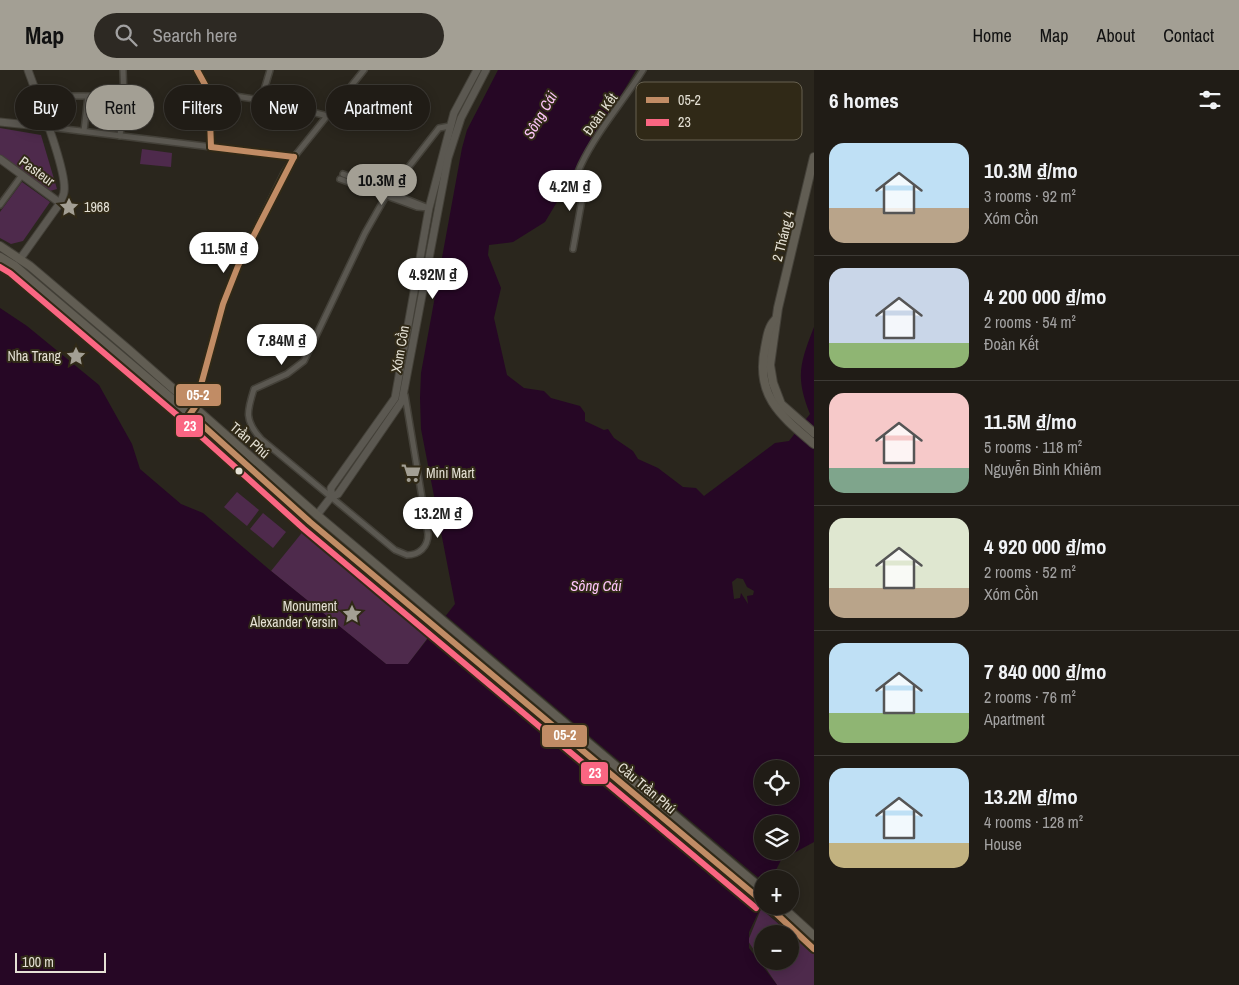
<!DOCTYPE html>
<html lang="en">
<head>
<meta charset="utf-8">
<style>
  :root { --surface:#201c16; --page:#2d2923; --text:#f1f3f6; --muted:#a2a1a1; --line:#3d3a35; --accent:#a39f94 }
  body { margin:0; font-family:"Archivo Narrow",sans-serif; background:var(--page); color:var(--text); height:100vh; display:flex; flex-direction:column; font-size:19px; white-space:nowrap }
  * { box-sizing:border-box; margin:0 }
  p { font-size:16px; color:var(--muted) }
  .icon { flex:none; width:28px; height:28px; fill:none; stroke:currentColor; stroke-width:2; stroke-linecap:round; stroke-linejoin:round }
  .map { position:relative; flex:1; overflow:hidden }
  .drawer { display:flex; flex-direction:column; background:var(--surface); width:425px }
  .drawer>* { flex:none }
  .hud { position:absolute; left:15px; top:15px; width:475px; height:45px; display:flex; gap:10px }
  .fabs { position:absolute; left:754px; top:690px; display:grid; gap:10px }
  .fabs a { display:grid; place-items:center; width:45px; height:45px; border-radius:50%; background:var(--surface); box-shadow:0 2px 12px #0003,0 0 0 1px var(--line); font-size:25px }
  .scale { position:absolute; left:15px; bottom:12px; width:91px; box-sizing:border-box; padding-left:5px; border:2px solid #e4e0d4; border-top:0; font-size:14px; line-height:18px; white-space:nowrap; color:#e4e0d4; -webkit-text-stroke:4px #302917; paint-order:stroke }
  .price { position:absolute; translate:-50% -42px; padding:0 11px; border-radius:18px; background:#fff; color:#222; font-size:16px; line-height:32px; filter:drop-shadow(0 1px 2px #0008) }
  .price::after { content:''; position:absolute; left:50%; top:30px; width:15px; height:11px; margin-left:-8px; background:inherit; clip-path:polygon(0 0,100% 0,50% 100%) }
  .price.current { background:var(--accent); color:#111 }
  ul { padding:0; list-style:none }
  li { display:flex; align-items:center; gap:15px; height:125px; padding:0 15px }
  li+li { border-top:1px solid var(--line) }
  li span { display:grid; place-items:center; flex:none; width:140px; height:100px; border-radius:15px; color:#555 }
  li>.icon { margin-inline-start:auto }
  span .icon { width:60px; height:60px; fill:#fffc; stroke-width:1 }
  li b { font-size:21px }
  h2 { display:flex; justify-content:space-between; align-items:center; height:60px; padding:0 15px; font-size:21px }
  .tag { padding:0 18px; border-radius:22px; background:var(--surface); box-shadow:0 2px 12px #0003,0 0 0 1px var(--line); font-size:18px; line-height:45px }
  .tag.current { background:var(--accent); color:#111 }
  header { display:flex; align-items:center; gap:30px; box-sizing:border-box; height:70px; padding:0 25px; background:var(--accent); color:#111 }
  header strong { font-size:24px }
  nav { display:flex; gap:28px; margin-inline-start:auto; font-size:18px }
  .search { width:350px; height:45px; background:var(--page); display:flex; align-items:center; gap:12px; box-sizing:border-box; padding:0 18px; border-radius:28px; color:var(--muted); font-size:19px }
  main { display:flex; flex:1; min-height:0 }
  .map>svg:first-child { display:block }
</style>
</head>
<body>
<header>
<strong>Map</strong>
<div class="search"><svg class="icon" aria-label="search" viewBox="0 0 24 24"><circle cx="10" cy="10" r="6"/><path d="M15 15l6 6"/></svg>Search here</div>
<nav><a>Home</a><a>Map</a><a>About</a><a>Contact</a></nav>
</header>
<main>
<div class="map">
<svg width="814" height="915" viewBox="0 0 814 915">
  <rect width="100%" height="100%" fill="#2a261d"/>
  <g fill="#4e2a4c" fill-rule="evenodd">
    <path d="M 0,58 L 41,65 L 57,119 L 50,121 L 0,85 Z"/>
    <path d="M 142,79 L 172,83 L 171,97 L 140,94 Z"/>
    <path d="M 22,112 L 50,132 L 23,171 L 11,174 L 0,168 L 0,142 Z"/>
    <path d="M 237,422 L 259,440 L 247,456 L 224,437 Z"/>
    <path d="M 263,443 L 286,462 L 273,478 L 250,459 Z"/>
    <path d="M 305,459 L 433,561 L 408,594 L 386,594 L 271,501 Z"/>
    <path d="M 761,839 L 814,884 L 814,915 L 777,915 L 748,871 ZM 762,864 L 790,864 L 790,891 L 762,891 Z"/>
  </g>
  <path fill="#260725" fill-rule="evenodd" d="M 498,0 L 636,0 L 545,152 L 513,172 L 489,175 L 488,185 L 501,218 L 494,248 L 507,305 L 524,318 L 544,321 L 551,328 L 580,336 L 585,343 L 585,351 L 604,360 L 608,359 L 614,368 L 633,381 L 638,389 L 658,398 L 683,417 L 696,418 L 704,426 L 775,373 L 789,371 L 810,344 C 795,307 800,293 814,257 L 814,772 L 781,790 L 773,806 L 765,802 C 754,810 745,816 746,831 L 759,841 L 749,862 L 749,878 L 777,915 L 0,915 L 0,238 L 27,256 L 99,315 L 132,374 L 140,399 L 181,434 L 203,443 L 271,501 L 386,594 L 408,594 L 455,534 L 421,359 L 420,328 L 421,303 L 462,78 L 467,60 ZM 737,508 L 743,509 L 747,517 L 754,521 L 753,525 L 747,526 L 748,534 L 741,523 L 740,528 L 734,529 L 732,512 ZM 762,699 L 790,699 L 790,726 L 762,726 ZM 762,754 L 790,754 L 790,781 L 762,781 Z"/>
  <path fill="#2a261d" d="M 444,544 L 760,809 L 752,814 L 748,826 L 431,559 Z"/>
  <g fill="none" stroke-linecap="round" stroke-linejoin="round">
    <defs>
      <g id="street">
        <path d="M 197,0 L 209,22 L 211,77"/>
        <path d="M 209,22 L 261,30 L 328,46"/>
        <path d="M 38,26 L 88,26 L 124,29 L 123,0"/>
        <path d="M 261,30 L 270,0"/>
        <path d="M 48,57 L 294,87"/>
        <path d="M 84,61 L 88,26"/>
        <path d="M 120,66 L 124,29"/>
        <path d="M 343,104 L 426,137"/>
        <path d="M 340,109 L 417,137 L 429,138"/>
        <path d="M 0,135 L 22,105"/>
        <path d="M 573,179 L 585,113 L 585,107 L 578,102 L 581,95 C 597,61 623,32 643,0"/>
        <path d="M 405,325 L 428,464 C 428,477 419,485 407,485 L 395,480 L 261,369 C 244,350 247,341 254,319 L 287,304 L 304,291 L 365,163 L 386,126 L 439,58 L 450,56"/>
        <path d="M 195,337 L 223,234 L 238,196 L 284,103 L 294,87 L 364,0"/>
      </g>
      <g id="secondary">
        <path d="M 0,52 L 48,57"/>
        <path d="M 0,89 L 60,133"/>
        <path d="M 20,189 L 60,133 C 61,130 64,125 64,122 C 68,102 36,23 28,0"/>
        <path d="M 331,427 L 331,418 L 395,328 L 429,138 L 454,43 L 477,0"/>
        <path d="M 317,445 L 331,427 L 338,424 L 402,331 L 448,88 L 461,48 L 486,0"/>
      </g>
      <g id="primary">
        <path d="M 814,87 L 778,238 L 770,295 L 773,313 L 781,334 L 814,363"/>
        <path d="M 0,176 L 30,196 L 129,280 L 317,445 L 762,819"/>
        <path d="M 0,187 L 15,196 L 190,344 L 310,452 L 762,831"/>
        <path d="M 775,250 C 768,257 767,268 765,278 C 755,326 781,346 814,374"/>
        <path d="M 768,836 L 814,879"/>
        <path d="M 781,836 L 814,866"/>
      </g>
    </defs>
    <use href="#street" stroke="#444139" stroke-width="8"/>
    <use href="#secondary" stroke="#444139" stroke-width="9"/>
    <use href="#primary" stroke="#444139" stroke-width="10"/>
    <use href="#street" stroke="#5b5851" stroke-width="5"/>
    <use href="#secondary" stroke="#5b5851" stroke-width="7"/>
    <use href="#primary" stroke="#615d53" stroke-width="8"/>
    <defs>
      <g id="bus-1">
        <path d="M 197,0 L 209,22 L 211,77"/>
        <path d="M 211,77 L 294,87"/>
        <path d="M 294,87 L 238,196 L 223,234 L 195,337 L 190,344 L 310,452 L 762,831"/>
        <path d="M 768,836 L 814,879"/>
      </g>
      <path id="bus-2" d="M 0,197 L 10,203 L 184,351 L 304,459 L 756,838"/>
    </defs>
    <use href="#bus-1" stroke="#302917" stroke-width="10"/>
    <use href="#bus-2" stroke="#302917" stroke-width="10"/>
    <use href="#bus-1" stroke="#c18c65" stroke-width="6"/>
    <use href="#bus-2" stroke="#fa6682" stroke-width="6"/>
  </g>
  <defs>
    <symbol id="sight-bare" viewBox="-9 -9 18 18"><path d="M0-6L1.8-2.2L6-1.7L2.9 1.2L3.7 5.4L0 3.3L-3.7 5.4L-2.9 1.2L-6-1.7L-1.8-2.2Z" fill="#a39f94" stroke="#302917" stroke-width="2.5" paint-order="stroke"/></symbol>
    <symbol id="supermarket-bare" viewBox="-9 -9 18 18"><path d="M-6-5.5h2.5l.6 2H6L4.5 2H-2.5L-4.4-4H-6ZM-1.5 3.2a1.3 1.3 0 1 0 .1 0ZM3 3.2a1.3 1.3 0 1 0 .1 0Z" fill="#a39f94" stroke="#302917" stroke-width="2.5" paint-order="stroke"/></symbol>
  </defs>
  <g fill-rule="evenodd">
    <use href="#sight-bare" x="55" y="123" width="28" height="28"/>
    <use href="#sight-bare" x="62" y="272" width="28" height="28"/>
    <use href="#supermarket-bare" x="397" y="389" width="28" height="28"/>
    <use href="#sight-bare" x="338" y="530" width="28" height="28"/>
  </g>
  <circle fill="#e4e0d4" stroke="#302917" stroke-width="2" cx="239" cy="401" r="4.5"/>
  <g text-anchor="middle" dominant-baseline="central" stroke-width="4" stroke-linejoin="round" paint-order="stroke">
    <g font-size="14" fill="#e4e0d4" stroke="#302917">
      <text transform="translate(600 44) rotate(-54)">Đoàn Kết</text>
      <text transform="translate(37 101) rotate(36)">Pasteur</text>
      <text transform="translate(783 166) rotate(-76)">2 Tháng 4</text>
      <text transform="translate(400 279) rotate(-80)">Xóm Cồn</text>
      <text transform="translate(250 370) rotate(41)">Trần Phú</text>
      <text transform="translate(647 718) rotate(40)">Cầu Trần Phú</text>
    </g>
    <g font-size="14" fill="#e4e0d4" stroke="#302917" text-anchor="start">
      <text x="84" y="137">1968</text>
      <text x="61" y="286" text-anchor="end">Nha Trang</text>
      <text x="426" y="403">Mini Mart</text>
      <text x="337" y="536" text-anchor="end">Monument<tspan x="337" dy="16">Alexander Yersin</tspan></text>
    </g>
    <g font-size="15" font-style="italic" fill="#fec5fa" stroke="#302917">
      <text transform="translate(540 45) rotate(-60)">Sông Cái</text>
      <text x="596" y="515">Sông Cái</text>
    </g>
  </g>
  <rect x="636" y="12" width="166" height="58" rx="8" fill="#302917" stroke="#666050" stroke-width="1"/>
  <rect x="646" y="27" width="23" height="6" fill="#c18c65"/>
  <rect x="646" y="49" width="23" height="7" fill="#fa6682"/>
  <g font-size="14" fill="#e4e0d4">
    <text x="678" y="35">05-2</text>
    <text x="678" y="57">23</text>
  </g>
  <g stroke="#302917" stroke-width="2">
    <rect x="175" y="313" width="47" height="24" rx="5" fill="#c18c65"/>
    <rect x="175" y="344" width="29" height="24" rx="5" fill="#fa6682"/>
    <rect x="541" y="654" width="47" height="24" rx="5" fill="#c18c65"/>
    <rect x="580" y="691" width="29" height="24" rx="5" fill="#fa6682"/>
  </g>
  <g font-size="14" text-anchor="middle" font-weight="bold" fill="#fff">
    <text x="198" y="330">05-2</text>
    <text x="190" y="361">23</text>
    <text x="565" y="670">05-2</text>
    <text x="595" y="708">23</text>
  </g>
</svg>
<div class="fabs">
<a><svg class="icon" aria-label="locate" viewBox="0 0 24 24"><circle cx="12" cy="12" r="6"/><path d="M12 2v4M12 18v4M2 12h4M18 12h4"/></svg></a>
<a><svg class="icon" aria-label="layers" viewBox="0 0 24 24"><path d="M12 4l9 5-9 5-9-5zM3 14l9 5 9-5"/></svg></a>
<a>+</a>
<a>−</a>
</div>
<div class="scale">100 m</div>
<b class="price current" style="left:382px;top:136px">10.3M ₫</b>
<b class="price" style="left:570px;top:142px">4.2M ₫</b>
<b class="price" style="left:224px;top:204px">11.5M ₫</b>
<b class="price" style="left:433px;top:230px">4.92M ₫</b>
<b class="price" style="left:282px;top:296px">7.84M ₫</b>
<b class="price" style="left:438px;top:469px">13.2M ₫</b>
<div class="hud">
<a class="tag">Buy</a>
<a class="tag current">Rent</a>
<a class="tag">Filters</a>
<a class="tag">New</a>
<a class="tag">Apartment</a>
</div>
</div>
<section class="drawer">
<h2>6 homes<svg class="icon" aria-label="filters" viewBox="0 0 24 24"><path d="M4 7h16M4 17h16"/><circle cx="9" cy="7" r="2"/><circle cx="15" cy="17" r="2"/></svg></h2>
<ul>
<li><span style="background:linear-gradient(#bfe0f5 65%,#b9a48a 0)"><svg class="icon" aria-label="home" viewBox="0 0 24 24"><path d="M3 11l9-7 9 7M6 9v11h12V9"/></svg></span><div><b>10.3M ₫/mo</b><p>3 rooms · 92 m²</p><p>Xóm Cồn</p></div></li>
<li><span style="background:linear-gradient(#c9d6e8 75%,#8fb573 0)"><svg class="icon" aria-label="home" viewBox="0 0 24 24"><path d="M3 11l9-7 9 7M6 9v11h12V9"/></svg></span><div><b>4 200 000 ₫/mo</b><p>2 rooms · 54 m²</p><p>Đoàn Kết</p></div></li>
<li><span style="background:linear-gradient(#f6c9c9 75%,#7fa58c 0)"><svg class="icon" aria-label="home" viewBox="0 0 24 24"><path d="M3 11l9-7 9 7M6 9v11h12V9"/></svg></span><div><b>11.5M ₫/mo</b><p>5 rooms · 118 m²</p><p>Nguyễn Bình Khiêm</p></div></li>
<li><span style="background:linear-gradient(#dfe7d0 70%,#b9a48a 0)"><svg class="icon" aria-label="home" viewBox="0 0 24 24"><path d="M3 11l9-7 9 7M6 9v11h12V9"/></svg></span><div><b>4 920 000 ₫/mo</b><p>2 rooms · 52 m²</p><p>Xóm Cồn</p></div></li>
<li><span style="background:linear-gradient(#bfe0f5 70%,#8fb573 0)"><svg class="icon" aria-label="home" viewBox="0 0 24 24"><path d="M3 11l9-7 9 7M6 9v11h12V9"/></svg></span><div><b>7 840 000 ₫/mo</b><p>2 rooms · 76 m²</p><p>Apartment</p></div></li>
<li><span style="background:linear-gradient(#bfe0f5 75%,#c2b280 0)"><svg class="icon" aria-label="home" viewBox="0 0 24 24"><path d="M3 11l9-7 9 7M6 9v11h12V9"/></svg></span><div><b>13.2M ₫/mo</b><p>4 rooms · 128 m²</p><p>House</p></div></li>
</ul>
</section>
</main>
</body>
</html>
